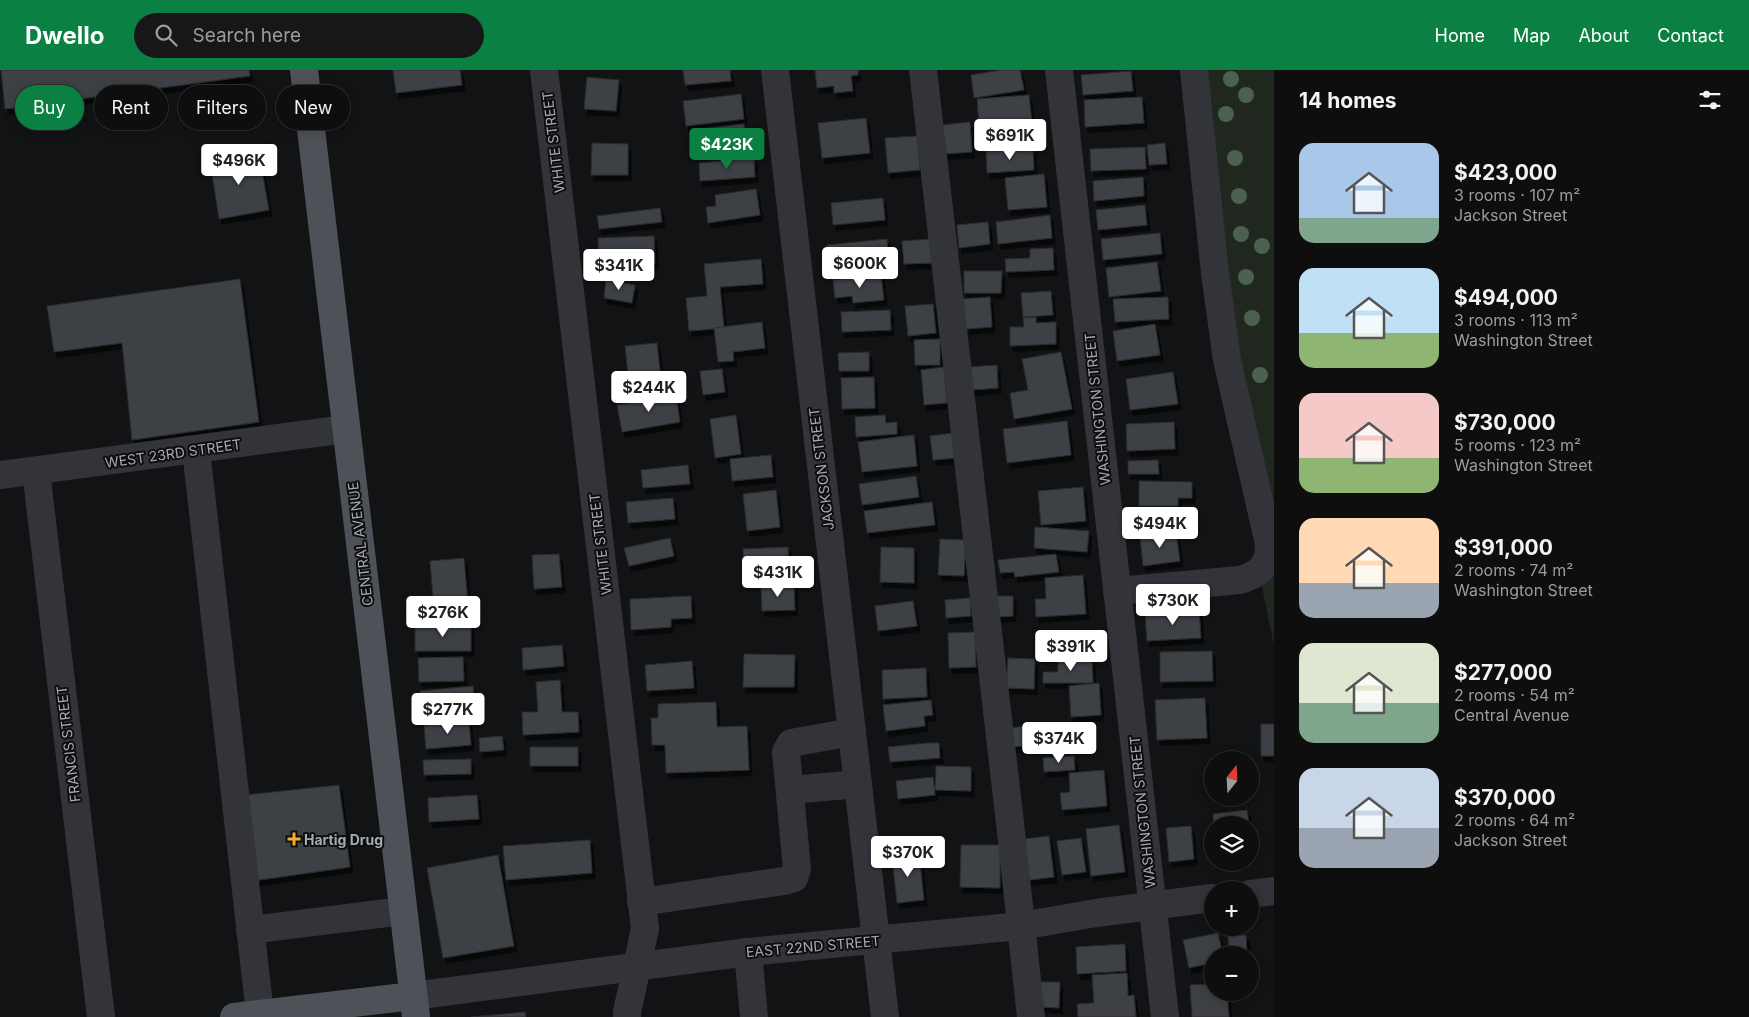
<!DOCTYPE html>
<html lang="en">
<head>
<meta charset="utf-8">
<style>
  :root { --surface:#0e0e0f; --page:#171718; --text:#f1f3f6; --muted:#9b9c9e; --line:#2e2e2f; --accent:#0b8043 }
  body { margin:0; font-family:Inter,sans-serif; background:var(--page); color:var(--text); height:100vh; display:flex; flex-direction:column; font-size:19px; white-space:nowrap }
  * { box-sizing:border-box; margin:0 }
  p { font-size:16px; color:var(--muted) }
  .icon { flex:none; width:28px; height:28px; fill:none; stroke:currentColor; stroke-width:2; stroke-linecap:round; stroke-linejoin:round }
  .map { position:relative; flex:1; overflow:hidden }
  .details { display:flex; flex-direction:column; background:var(--surface); width:475px }
  .details>* { flex:none }
  .guide { position:absolute; left:15px; top:15px; width:475px; height:45px; display:flex; gap:10px }
  .needle { width:32px; rotate:18deg }
  .tools { position:absolute; left:1204px; top:681px; display:grid; gap:10px }
  .tools a { display:grid; place-items:center; width:55px; height:55px; border-radius:50%; background:var(--surface); box-shadow:0 2px 12px #0003,0 0 0 1px var(--line); font-size:25px }
  .price { position:absolute; translate:-50% -42px; padding:0 11px; border-radius:5px; background:#fff; color:#222; font-size:16px; line-height:32px; filter:drop-shadow(0 1px 2px #0008) }
  .price::after { content:''; position:absolute; left:50%; top:30px; width:15px; height:11px; margin-left:-8px; background:inherit; clip-path:polygon(0 0,100% 0,50% 100%) }
  .price.selected { background:var(--accent); color:#fff }
  ul { padding:0; list-style:none }
  li { display:flex; align-items:center; gap:15px; height:125px; padding:0 25px }
  li span { display:grid; place-items:center; flex:none; width:140px; height:100px; border-radius:15px; color:#555 }
  li>.icon { margin-inline-start:auto }
  span .icon { width:60px; height:60px; fill:#fffc; stroke-width:1 }
  li b { font-size:21px }
  h2 { display:flex; justify-content:space-between; align-items:center; height:60px; padding:0 25px; font-size:21px }
  .tag { padding:0 18px; border-radius:22px; background:var(--surface); box-shadow:0 2px 12px #0003,0 0 0 1px var(--line); font-size:18px; line-height:45px }
  .tag.selected { background:var(--accent); color:#fff }
  header { display:flex; align-items:center; gap:30px; box-sizing:border-box; height:70px; padding:0 25px; background:var(--accent); color:#fff }
  header strong { font-size:24px }
  nav { display:flex; gap:28px; margin-inline-start:auto; font-size:18px }
  .search { width:350px; height:45px; background:var(--page); display:flex; align-items:center; gap:12px; box-sizing:border-box; padding:0 18px; border-radius:28px; color:var(--muted); font-size:19px }
  main { display:flex; flex:1; min-height:0 }
  .map>svg:first-child { display:block }
</style>
</head>
<body>
<header>
<strong>Dwello</strong>
<div class="search"><svg class="icon" aria-label="search" viewBox="0 0 24 24"><circle cx="10" cy="10" r="6"/><path d="M15 15l6 6"/></svg>Search here</div>
<nav><a>Home</a><a>Map</a><a>About</a><a>Contact</a></nav>
</header>
<main>
<div class="map">
<svg width="1274" height="947" viewBox="0 0 1274 947">
  <defs>
    <filter id="shadow"><feDropShadow dx="3" dy="5.5" stdDeviation="0" flood-color="#0009"/></filter>
  </defs>
  <rect width="100%" height="100%" fill="#121314"/>
  <g fill="#1f271f">
    <path d="M 1202,0 L 1274,0 L 1274,450 L 1235,286 Z"/>
    <path d="M 1274,497 L 1274,576 L 1261,512 Z"/>
  </g>
  <g fill="#3e3f44" stroke="#2c2c30" filter="url(#shadow)">
    <path d="M 1,0 L 249,0 L 250,6 L 5,39 Z"/>
    <path d="M 393,0 L 460,0 L 462,15 L 396,23 Z"/>
    <path d="M 683,0 L 730,0 L 731,11 L 685,15 Z"/>
    <path d="M 815,0 L 858,0 L 858,5 L 851,6 L 853,21 L 834,23 L 834,16 L 817,18 Z"/>
    <path d="M 1001,0 L 1020,0 L 1024,20 L 974,28 L 971,5 Z"/>
    <path d="M 1131,1 L 1133,21 L 1083,25 L 1081,5 Z"/>
    <path d="M 587,7 L 619,10 L 616,41 L 584,39 Z"/>
    <path d="M 741,24 L 744,49 L 686,56 L 683,31 Z"/>
    <path d="M 1029,25 L 1032,53 L 979,57 L 977,29 Z"/>
    <path d="M 1142,27 L 1144,53 L 1085,57 L 1084,30 Z"/>
    <path d="M 866,48 L 870,83 L 822,88 L 818,53 Z"/>
    <path d="M 970,52 L 972,82 L 944,84 L 942,55 Z"/>
    <path d="M 744,54 L 746,74 L 694,80 L 691,60 Z"/>
    <path d="M 917,66 L 920,100 L 888,103 L 885,68 Z"/>
    <path d="M 592,73 L 628,74 L 628,105 L 591,105 Z"/>
    <path d="M 1165,73 L 1167,94 L 1149,95 L 1147,75 Z"/>
    <path d="M 1145,77 L 1146,99 L 1091,101 L 1090,79 Z"/>
    <path d="M 1033,79 L 1034,100 L 987,103 L 986,81 Z"/>
    <path d="M 259,84 L 269,140 L 219,149 L 210,90 Z"/>
    <path d="M 754,88 L 755,107 L 700,111 L 699,93 Z"/>
    <path d="M 1044,104 L 1047,137 L 1008,140 L 1005,108 Z"/>
    <path d="M 1143,107 L 1144,126 L 1094,131 L 1093,111 Z"/>
    <path d="M 756,119 L 760,145 L 708,153 L 706,137 L 716,136 L 715,125 Z"/>
    <path d="M 883,128 L 885,150 L 833,155 L 831,133 Z"/>
    <path d="M 1145,135 L 1147,155 L 1098,160 L 1096,140 Z"/>
    <path d="M 660,138 L 662,152 L 599,159 L 597,146 Z"/>
    <path d="M 1050,145 L 1052,168 L 998,174 L 996,152 Z"/>
    <path d="M 988,152 L 990,174 L 959,178 L 957,155 Z"/>
    <path d="M 1160,163 L 1162,184 L 1103,190 L 1101,169 Z"/>
    <path d="M 654,166 L 655,193 L 599,195 L 598,168 Z"/>
    <path d="M 887,169 L 889,195 L 830,201 L 827,175 Z"/>
    <path d="M 931,169 L 932,193 L 904,194 L 902,171 Z"/>
    <path d="M 1053,178 L 1054,200 L 1006,202 L 1005,189 L 1030,188 L 1030,179 Z"/>
    <path d="M 761,189 L 763,214 L 720,217 L 724,258 L 689,261 L 686,228 L 707,226 L 704,194 Z"/>
    <path d="M 1157,192 L 1161,221 L 1109,227 L 1106,198 Z"/>
    <path d="M 964,201 L 1002,201 L 1001,223 L 964,223 Z"/>
    <path d="M 881,204 L 884,230 L 853,233 L 852,226 L 835,228 L 833,210 Z"/>
    <path d="M 240,209 L 259,352 L 132,370 L 122,273 L 54,282 L 47,236 Z"/>
    <path d="M 606,210 L 635,215 L 632,233 L 604,228 Z"/>
    <path d="M 1051,221 L 1053,245 L 1023,247 L 1021,223 Z"/>
    <path d="M 990,227 L 992,257 L 966,259 L 963,229 Z"/>
    <path d="M 1168,227 L 1169,249 L 1115,252 L 1113,229 Z"/>
    <path d="M 933,234 L 936,263 L 908,266 L 905,236 Z"/>
    <path d="M 890,240 L 891,260 L 842,262 L 841,242 Z"/>
    <path d="M 1036,247 L 1036,253 L 1056,252 L 1056,274 L 1010,276 L 1010,257 L 1024,257 L 1023,248 Z"/>
    <path d="M 762,252 L 765,278 L 733,282 L 734,291 L 718,292 L 714,258 Z"/>
    <path d="M 1155,254 L 1160,285 L 1117,291 L 1113,261 Z"/>
    <path d="M 940,269 L 940,295 L 915,295 L 914,270 Z"/>
    <path d="M 657,273 L 662,320 L 646,321 L 645,312 L 629,314 L 625,276 Z"/>
    <path d="M 869,282 L 869,301 L 839,301 L 838,283 Z"/>
    <path d="M 1061,282 L 1072,339 L 1014,349 L 1010,323 L 1028,320 L 1022,289 Z"/>
    <path d="M 997,295 L 998,318 L 971,320 L 969,297 Z"/>
    <path d="M 944,297 L 947,333 L 924,335 L 921,300 Z"/>
    <path d="M 722,299 L 725,322 L 703,325 L 700,301 Z"/>
    <path d="M 1173,302 L 1178,334 L 1130,340 L 1126,309 Z"/>
    <path d="M 874,307 L 875,338 L 842,339 L 841,308 Z"/>
    <path d="M 676,325 L 680,352 L 622,362 L 617,335 Z"/>
    <path d="M 736,345 L 741,384 L 715,388 L 710,349 Z"/>
    <path d="M 885,345 L 886,353 L 897,352 L 897,364 L 856,367 L 855,347 Z"/>
    <path d="M 1067,351 L 1071,385 L 1007,393 L 1003,359 Z"/>
    <path d="M 1174,352 L 1175,379 L 1127,381 L 1126,354 Z"/>
    <path d="M 953,363 L 956,388 L 933,390 L 930,366 Z"/>
    <path d="M 914,365 L 917,396 L 862,402 L 858,372 Z"/>
    <path d="M 771,385 L 773,407 L 732,411 L 730,389 Z"/>
    <path d="M 1158,390 L 1159,404 L 1128,404 L 1128,391 Z"/>
    <path d="M 688,395 L 690,414 L 643,418 L 641,400 Z"/>
    <path d="M 916,406 L 919,427 L 862,435 L 859,414 Z"/>
    <path d="M 1139,411 L 1192,412 L 1192,428 L 1178,428 L 1178,436 L 1139,436 Z"/>
    <path d="M 1083,417 L 1086,451 L 1041,455 L 1038,421 Z"/>
    <path d="M 776,420 L 780,457 L 747,461 L 743,424 Z"/>
    <path d="M 673,428 L 675,449 L 628,453 L 626,432 Z"/>
    <path d="M 932,432 L 935,455 L 867,463 L 864,441 Z"/>
    <path d="M 1035,457 L 1089,461 L 1087,482 L 1034,478 Z"/>
    <path d="M 1176,462 L 1180,491 L 1143,496 L 1140,466 Z"/>
    <path d="M 670,468 L 674,486 L 629,496 L 624,478 Z"/>
    <path d="M 940,469 L 966,470 L 964,506 L 938,505 Z"/>
    <path d="M 788,477 L 789,509 L 744,511 L 743,479 Z"/>
    <path d="M 881,477 L 914,478 L 914,513 L 880,512 Z"/>
    <path d="M 559,484 L 562,517 L 534,519 L 532,485 Z"/>
    <path d="M 1056,484 L 1059,502 L 1015,507 L 1014,502 L 1000,503 L 998,490 Z"/>
    <path d="M 464,488 L 468,535 L 434,538 L 430,491 Z"/>
    <path d="M 1083,505 L 1086,544 L 1036,547 L 1035,529 L 1046,529 L 1045,508 Z"/>
    <path d="M 794,514 L 795,540 L 762,541 L 761,515 Z"/>
    <path d="M 691,526 L 692,548 L 671,549 L 671,557 L 631,560 L 630,529 Z"/>
    <path d="M 997,526 L 1013,526 L 1013,546 L 996,547 Z"/>
    <path d="M 970,528 L 971,546 L 946,548 L 945,530 Z"/>
    <path d="M 913,531 L 917,556 L 878,561 L 875,536 Z"/>
    <path d="M 1199,540 L 1201,568 L 1147,571 L 1145,544 Z"/>
    <rect x="415" y="555" width="56" height="26"/>
    <path d="M 975,562 L 976,597 L 949,598 L 948,563 Z"/>
    <path d="M 562,575 L 564,596 L 523,600 L 522,578 Z"/>
    <path d="M 1212,581 L 1213,611 L 1160,612 L 1160,582 Z"/>
    <path d="M 744,584 L 795,585 L 794,617 L 743,617 Z"/>
    <path d="M 463,587 L 464,611 L 419,612 L 418,588 Z"/>
    <path d="M 1008,588 L 1035,589 L 1034,619 L 1006,618 Z"/>
    <path d="M 1058,588 L 1092,588 L 1093,613 L 1043,613 L 1043,602 L 1058,602 Z"/>
    <path d="M 692,591 L 694,618 L 647,621 L 645,595 Z"/>
    <path d="M 926,598 L 927,627 L 883,629 L 882,600 Z"/>
    <path d="M 560,610 L 562,642 L 578,642 L 579,662 L 523,665 L 522,642 L 538,642 L 536,612 Z"/>
    <path d="M 1099,613 L 1101,645 L 1071,647 L 1069,616 Z"/>
    <path d="M 473,616 L 476,642 L 423,648 L 420,621 Z"/>
    <path d="M 1205,628 L 1207,668 L 1157,670 L 1155,630 Z"/>
    <path d="M 931,630 L 933,645 L 924,646 L 925,656 L 886,661 L 883,635 Z"/>
    <path d="M 716,632 L 717,657 L 747,656 L 749,700 L 666,703 L 665,675 L 652,675 L 651,648 L 658,648 L 658,634 Z"/>
    <path d="M 469,651 L 471,675 L 426,679 L 424,655 Z"/>
    <rect x="1261" y="654" width="13" height="32"/>
    <path d="M 1036,655 L 1038,675 L 1011,677 L 1009,658 Z"/>
    <path d="M 502,666 L 504,680 L 480,682 L 479,668 Z"/>
    <path d="M 928,673 L 939,673 L 940,688 L 890,692 L 888,677 Z"/>
    <rect x="530" y="677" width="48" height="19"/>
    <path d="M 1074,686 L 1075,700 L 1044,702 L 1043,688 Z"/>
    <path d="M 471,689 L 471,704 L 424,705 L 423,690 Z"/>
    <path d="M 936,696 L 971,697 L 971,721 L 935,720 Z"/>
    <path d="M 1104,700 L 1107,736 L 1062,740 L 1060,723 L 1070,722 L 1069,703 Z"/>
    <path d="M 933,707 L 935,725 L 898,729 L 896,711 Z"/>
    <path d="M 339,715 L 350,797 L 252,811 L 245,725 Z"/>
    <path d="M 477,725 L 479,749 L 429,752 L 428,728 Z"/>
    <path d="M 1247,740 L 1249,755 L 1214,755 L 1213,744 Z"/>
    <path d="M 1119,755 L 1125,802 L 1091,806 L 1086,759 Z"/>
    <path d="M 1191,756 L 1194,789 L 1169,792 L 1166,758 Z"/>
    <path d="M 1049,766 L 1054,807 L 1022,811 L 1016,770 Z"/>
    <path d="M 1081,768 L 1086,802 L 1062,805 L 1057,771 Z"/>
    <path d="M 590,770 L 592,803 L 506,810 L 503,776 Z"/>
    <path d="M 961,775 L 1000,775 L 1000,818 L 960,817 Z"/>
    <path d="M 919,783 L 924,830 L 897,833 L 892,786 Z"/>
    <path d="M 498,785 L 514,876 L 443,888 L 427,798 Z"/>
    <path d="M 1218,863 L 1223,885 L 1212,885 L 1212,893 L 1189,898 L 1183,870 Z"/>
    <path d="M 1246,865 L 1247,885 L 1229,885 L 1228,866 Z"/>
    <path d="M 1125,874 L 1126,901 L 1077,904 L 1076,877 Z"/>
    <path d="M 1127,903 L 1128,926 L 1134,925 L 1136,947 L 1078,947 L 1077,934 L 1094,933 L 1092,905 Z"/>
    <path d="M 1040,912 L 1060,912 L 1059,938 L 1040,937 Z"/>
    <path d="M 1212,914 L 1212,922 L 1227,922 L 1229,947 L 1192,947 L 1190,915 Z"/>
    <path d="M 525,942 L 526,947 L 471,947 Z"/>
  </g>
  <g fill="none" stroke-linecap="round" stroke-linejoin="round">
    <g stroke="#333439" stroke-width="28">
      <path d="M 544,0 L 645,859 L 627,942 L 627,947"/>
      <path d="M 775,0 L 885,947"/>
      <path d="M 923,0 L 1010,753 L 1031,947"/>
      <path d="M 1059,0 L 1165,947"/>
      <path d="M 196,380 L 260,944"/>
      <path d="M 36,401 L 101,947"/>
      <path d="M 0,405 L 346,359"/>
      <path d="M 1117,521 L 1240,510 C 1260,504 1269,496 1269,474 L 1227,290 L 1215,203 L 1194,0"/>
      <path d="M 790,720 L 858,714"/>
      <path d="M 1250,824 L 1274,821"/>
      <path d="M 641,832 L 784,811 L 794,808 L 797,799 L 786,682 L 791,673 L 852,662"/>
      <path d="M 250,860 L 403,841"/>
      <path d="M 748,882 L 754,947"/>
      <path d="M 413,926 L 748,882 L 1021,856 L 1096,843 L 1212,828"/>
    </g>
    <g stroke="#4f5158" stroke-width="28">
      <path d="M 304,0 L 416,947"/>
      <path d="M 234,947 L 413,926"/>
    </g>
  </g>
  <g fill="#4b614d">
    <circle cx="1231" cy="9" r="8"/>
    <circle cx="1246" cy="25" r="8"/>
    <circle cx="1226" cy="44" r="8"/>
    <circle cx="1235" cy="88" r="8"/>
    <circle cx="1239" cy="126" r="8"/>
    <circle cx="1241" cy="164" r="8"/>
    <circle cx="1262" cy="176" r="8"/>
    <circle cx="1246" cy="207" r="8"/>
    <circle cx="1252" cy="248" r="8"/>
    <circle cx="1260" cy="305" r="8"/>
  </g>
  <path fill="#f6ad29" stroke="#0e0e0f" stroke-width="2" d="M291.5 761.5h5v5h5v5h-5v5h-5v-5h-5v-5h5z"/>
  <g text-anchor="middle" dominant-baseline="central" stroke-width="4" stroke-linejoin="round" paint-order="stroke">
    <g font-size="14" fill="#a4a9b5" stroke="#0e0e0f">
      <text transform="translate(553 72) rotate(-97)">WHITE STREET</text>
      <text transform="translate(1097 339) rotate(-96)">WASHINGTON STREET</text>
      <text transform="translate(173 383) rotate(-8)">WEST 23RD STREET</text>
      <text transform="translate(821 399) rotate(-97)">JACKSON STREET</text>
      <text transform="translate(360 474) rotate(-97)">CENTRAL AVENUE</text>
      <text transform="translate(600 474) rotate(-97)">WHITE STREET</text>
      <text transform="translate(68 674) rotate(-97)">FRANCIS STREET</text>
      <text transform="translate(1142 742) rotate(-96)">WASHINGTON STREET</text>
      <text transform="translate(813 876) rotate(-5)">EAST 22ND STREET</text>
    </g>
    <g font-size="14" font-weight="bold" fill="#a4a9b5" stroke="#0e0e0f" text-anchor="start">
      <text x="304" y="769">Hartig Drug</text>
    </g>
  </g>
</svg>
<div class="tools">
<a><svg class="needle" viewBox="-14 -14 28 28"><path d="M0-13l5 13h-10z" fill="#e53935"/><path d="M0 13l5-13h-10z" fill="#9b9c9e"/></svg></a>
<a><svg class="icon" aria-label="layers" viewBox="0 0 24 24"><path d="M12 4l9 5-9 5-9-5zM3 14l9 5 9-5"/></svg></a>
<a>+</a>
<a>−</a>
</div>
<b class="price" style="left:1010px;top:91px">$691K</b>
<b class="price selected" style="left:727px;top:100px">$423K</b>
<b class="price" style="left:239px;top:116px">$496K</b>
<b class="price" style="left:860px;top:219px">$600K</b>
<b class="price" style="left:619px;top:221px">$341K</b>
<b class="price" style="left:649px;top:343px">$244K</b>
<b class="price" style="left:1160px;top:479px">$494K</b>
<b class="price" style="left:778px;top:528px">$431K</b>
<b class="price" style="left:1173px;top:556px">$730K</b>
<b class="price" style="left:443px;top:568px">$276K</b>
<b class="price" style="left:1071px;top:602px">$391K</b>
<b class="price" style="left:448px;top:665px">$277K</b>
<b class="price" style="left:1059px;top:694px">$374K</b>
<b class="price" style="left:908px;top:808px">$370K</b>
<div class="guide">
<a class="tag selected">Buy</a>
<a class="tag">Rent</a>
<a class="tag">Filters</a>
<a class="tag">New</a>
</div>
</div>
<section class="details">
<h2>14 homes<svg class="icon" aria-label="filters" viewBox="0 0 24 24"><path d="M4 7h16M4 17h16"/><circle cx="9" cy="7" r="2"/><circle cx="15" cy="17" r="2"/></svg></h2>
<ul>
<li><span style="background:linear-gradient(#a9c7e8 75%,#7fa58c 0)"><svg class="icon" aria-label="home" viewBox="0 0 24 24"><path d="M3 11l9-7 9 7M6 9v11h12V9"/></svg></span><div><b>$423,000</b><p>3 rooms · 107 m²</p><p>Jackson Street</p></div></li>
<li><span style="background:linear-gradient(#bfe0f5 65%,#8fb573 0)"><svg class="icon" aria-label="home" viewBox="0 0 24 24"><path d="M3 11l9-7 9 7M6 9v11h12V9"/></svg></span><div><b>$494,000</b><p>3 rooms · 113 m²</p><p>Washington Street</p></div></li>
<li><span style="background:linear-gradient(#f6c9c9 65%,#8fb573 0)"><svg class="icon" aria-label="home" viewBox="0 0 24 24"><path d="M3 11l9-7 9 7M6 9v11h12V9"/></svg></span><div><b>$730,000</b><p>5 rooms · 123 m²</p><p>Washington Street</p></div></li>
<li><span style="background:linear-gradient(#ffd9b3 65%,#9aa5b1 0)"><svg class="icon" aria-label="home" viewBox="0 0 24 24"><path d="M3 11l9-7 9 7M6 9v11h12V9"/></svg></span><div><b>$391,000</b><p>2 rooms · 74 m²</p><p>Washington Street</p></div></li>
<li><span style="background:linear-gradient(#dfe7d0 60%,#7fa58c 0)"><svg class="icon" aria-label="home" viewBox="0 0 24 24"><path d="M3 11l9-7 9 7M6 9v11h12V9"/></svg></span><div><b>$277,000</b><p>2 rooms · 54 m²</p><p>Central Avenue</p></div></li>
<li><span style="background:linear-gradient(#c9d6e8 60%,#9aa5b1 0)"><svg class="icon" aria-label="home" viewBox="0 0 24 24"><path d="M3 11l9-7 9 7M6 9v11h12V9"/></svg></span><div><b>$370,000</b><p>2 rooms · 64 m²</p><p>Jackson Street</p></div></li>
</ul>
</section>
</main>
</body>
</html>
